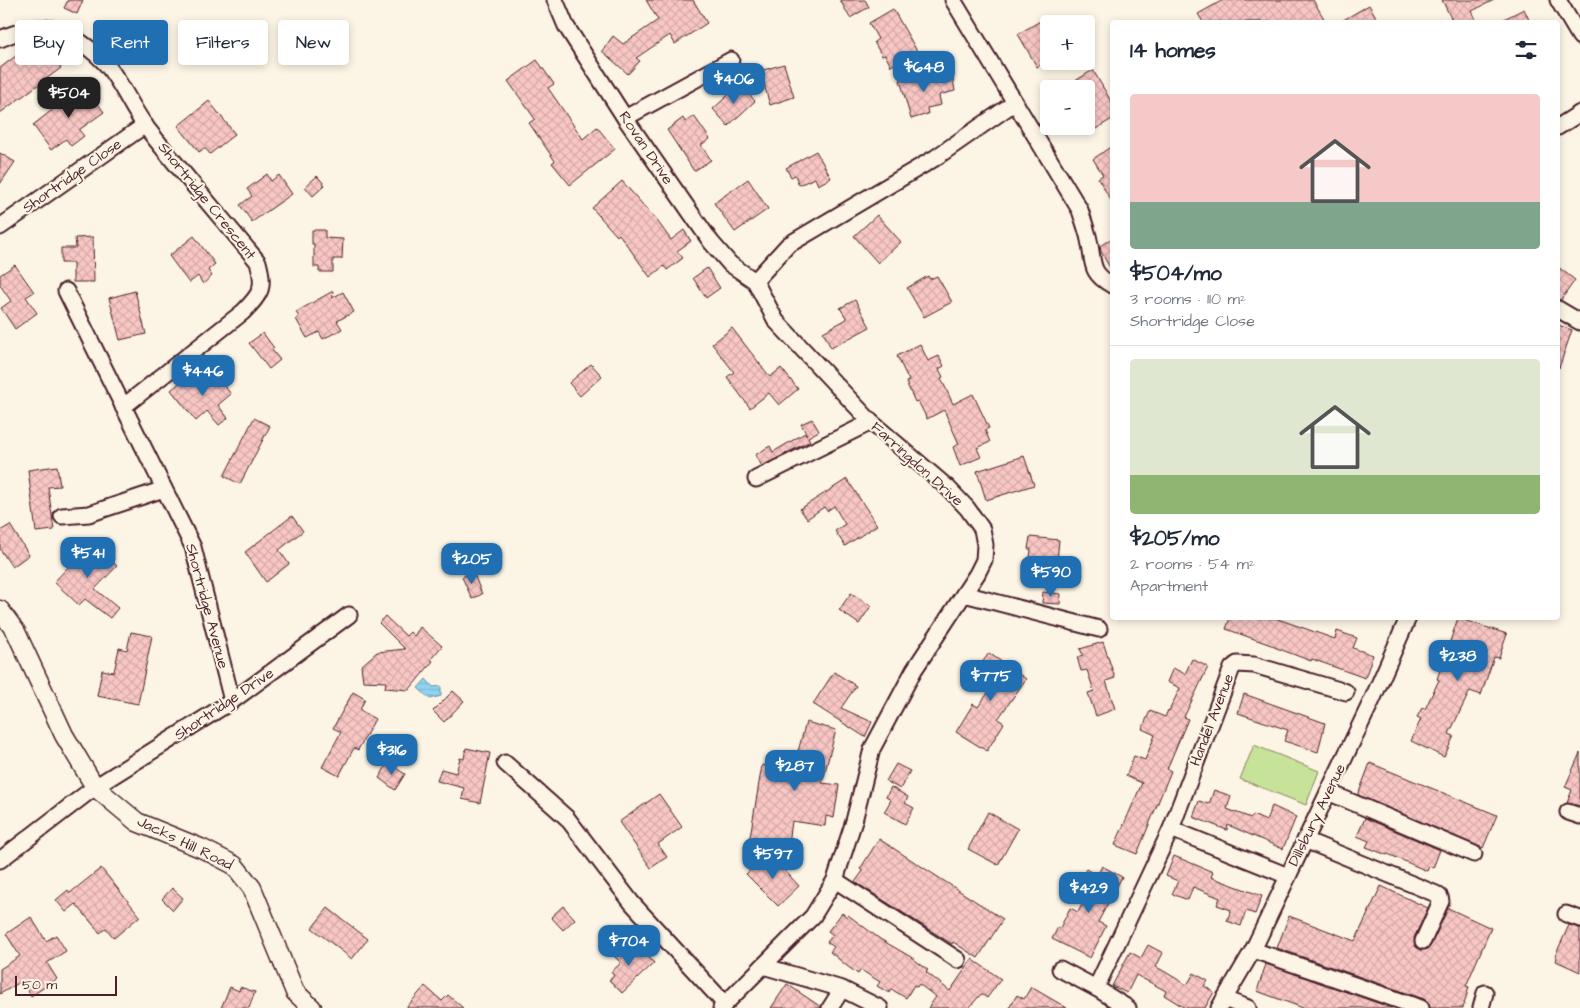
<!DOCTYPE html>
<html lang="en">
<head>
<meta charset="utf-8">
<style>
  :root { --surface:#fff; --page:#f2f2f3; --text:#1f2937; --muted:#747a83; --line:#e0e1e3; --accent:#1f6fb2 }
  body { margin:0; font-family:"Architects Daughter",sans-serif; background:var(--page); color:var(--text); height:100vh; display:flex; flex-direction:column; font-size:19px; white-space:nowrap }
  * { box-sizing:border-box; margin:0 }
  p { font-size:16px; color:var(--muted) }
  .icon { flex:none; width:28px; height:28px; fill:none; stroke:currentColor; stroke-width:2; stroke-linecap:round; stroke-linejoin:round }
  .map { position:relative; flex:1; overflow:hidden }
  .panel { position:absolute; left:1110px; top:20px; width:450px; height:600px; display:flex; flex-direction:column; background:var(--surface); border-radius:5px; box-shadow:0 2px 8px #0003 }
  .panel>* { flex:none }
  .banner { position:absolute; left:15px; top:20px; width:475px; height:45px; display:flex; gap:10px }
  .buttons { position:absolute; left:1040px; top:15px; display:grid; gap:10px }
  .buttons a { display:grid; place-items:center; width:55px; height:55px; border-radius:5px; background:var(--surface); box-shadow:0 2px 8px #0003; font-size:25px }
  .scale { position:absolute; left:15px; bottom:12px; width:102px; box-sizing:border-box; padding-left:5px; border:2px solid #4a1f2b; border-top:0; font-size:14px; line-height:18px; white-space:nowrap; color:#4a1f2b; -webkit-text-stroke:4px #fcf5e5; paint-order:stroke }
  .price { position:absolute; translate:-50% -42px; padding:0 11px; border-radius:10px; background:var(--accent); color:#fff; font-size:16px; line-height:32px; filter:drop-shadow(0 1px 2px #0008) }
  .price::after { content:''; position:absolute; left:50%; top:30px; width:15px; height:11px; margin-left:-8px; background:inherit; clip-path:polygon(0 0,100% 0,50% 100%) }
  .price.current { background:#222; color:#fff }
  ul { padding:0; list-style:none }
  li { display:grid; align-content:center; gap:10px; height:265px; padding:0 20px }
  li+li { border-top:1px solid var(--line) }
  li span { display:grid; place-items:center; height:155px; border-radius:5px; color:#555 }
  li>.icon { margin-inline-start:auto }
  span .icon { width:90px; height:90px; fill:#fffc; stroke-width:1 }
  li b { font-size:21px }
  h2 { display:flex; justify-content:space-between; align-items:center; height:60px; padding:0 20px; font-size:21px }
  .tag { padding:0 18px; border-radius:5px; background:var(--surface); box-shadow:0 2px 8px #0003; font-size:18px; line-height:45px }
  .tag.current { background:var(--accent); color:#fff }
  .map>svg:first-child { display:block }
</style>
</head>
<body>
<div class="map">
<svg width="1580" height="1008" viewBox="0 0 1580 1008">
  <defs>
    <pattern id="water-rules" width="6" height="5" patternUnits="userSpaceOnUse" patternTransform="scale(1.25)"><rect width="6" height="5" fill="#8ed4f0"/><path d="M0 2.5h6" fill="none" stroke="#7cb6ce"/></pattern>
    <pattern id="building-cross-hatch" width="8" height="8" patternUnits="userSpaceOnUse" patternTransform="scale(1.25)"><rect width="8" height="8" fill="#f8c7c4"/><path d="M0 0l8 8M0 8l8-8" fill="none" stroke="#d6aaa9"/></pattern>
  </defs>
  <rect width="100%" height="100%" fill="#fcf5e5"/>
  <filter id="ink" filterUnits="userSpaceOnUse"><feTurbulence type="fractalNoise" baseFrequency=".02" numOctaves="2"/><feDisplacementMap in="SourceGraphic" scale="10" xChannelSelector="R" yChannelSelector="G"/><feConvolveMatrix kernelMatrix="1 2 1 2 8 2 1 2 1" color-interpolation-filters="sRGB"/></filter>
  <g filter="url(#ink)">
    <path fill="#c7e299" stroke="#888062" d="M 1254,745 L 1319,771 L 1306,805 L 1240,779 Z"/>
    <path fill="url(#water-rules)" stroke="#738ca1" d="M 426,679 L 433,687 L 441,686 L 441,696 L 430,699 L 418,688 Z"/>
    <g fill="url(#building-cross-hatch)" stroke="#4a1f2b">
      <path d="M 68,0 L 83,0 L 77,14 L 64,8 Z"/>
      <path d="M 646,0 L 693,0 L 707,23 L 675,44 L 670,35 L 636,58 L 640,61 L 628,74 L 602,51 L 613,36 L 623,44 L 658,20 Z"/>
      <path d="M 840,0 L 865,0 L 869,7 L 850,18 Z"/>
      <path d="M 1223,0 L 1313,0 L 1326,22 L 1203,22 L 1198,14 Z"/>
      <path d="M 1442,0 L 1494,0 L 1472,11 L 1477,22 L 1453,22 Z"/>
      <path d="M 1369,5 L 1379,22 L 1340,22 Z"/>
      <path d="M 893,9 L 917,51 L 891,66 L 885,55 L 882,56 L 874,42 L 878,39 L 869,23 Z"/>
      <path d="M 1524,9 L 1530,22 L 1498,22 Z"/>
      <path d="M 1049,16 L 1049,60 L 1037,67 L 1018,34 Z"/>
      <path d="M 49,51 L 61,68 L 0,113 L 0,68 L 21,52 L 30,64 Z"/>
      <path d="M 537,60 L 554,84 L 548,88 L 583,139 L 597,127 L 615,149 L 570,185 L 552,163 L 555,161 L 529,123 L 535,119 L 508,81 Z"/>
      <path d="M 784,64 L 794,97 L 770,105 L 760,71 Z"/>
      <path d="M 1093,70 L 1112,103 L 1112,119 L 1086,135 L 1086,89 L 1062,89 Z"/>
      <path d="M 931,72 L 934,84 L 953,79 L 955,91 L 939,95 L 941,105 L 927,108 L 928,114 L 911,119 L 900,80 Z"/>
      <path d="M 740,84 L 755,101 L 728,126 L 713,109 Z"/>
      <path d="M 84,85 L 104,112 L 79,130 L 84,136 L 71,146 L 66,139 L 51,150 L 33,125 Z"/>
      <path d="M 209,101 L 235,134 L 210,154 L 205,148 L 199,152 L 178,126 Z"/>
      <path d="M 694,116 L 710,139 L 701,145 L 711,160 L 694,171 L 667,130 L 683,118 L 685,122 Z"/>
      <path d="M 1112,146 L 1112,202 L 1098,178 L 1103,175 L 1093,159 Z"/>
      <path d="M 816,151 L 831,178 L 818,185 L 815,178 L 799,185 L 795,175 L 791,177 L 786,168 Z"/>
      <path d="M 0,153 L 15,162 L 0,184 Z"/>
      <path d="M 267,174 L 271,181 L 279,175 L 292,194 L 252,222 L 240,205 L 252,196 L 247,189 Z"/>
      <path d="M 317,176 L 325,185 L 313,196 L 305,187 Z"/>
      <path d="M 748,179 L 768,209 L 735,232 L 714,203 Z"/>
      <path d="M 622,181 L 658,222 L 671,240 L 684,230 L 691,241 L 677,251 L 683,258 L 667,270 L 664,266 L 650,277 L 619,234 L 617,236 L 592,208 Z"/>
      <path d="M 877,215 L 901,242 L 878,263 L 854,236 Z"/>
      <path d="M 312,230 L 325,230 L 325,238 L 343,239 L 342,259 L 333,259 L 333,272 L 319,272 L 319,267 L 314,267 L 314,244 L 312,244 Z"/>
      <path d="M 194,236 L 215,264 L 208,270 L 212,276 L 203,284 L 198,276 L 189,283 L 169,256 Z"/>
      <path d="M 93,237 L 94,282 L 73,282 L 73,263 L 61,263 L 61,248 L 76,248 L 75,238 Z"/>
      <path d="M 1112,238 L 1112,271 L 1101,252 L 1100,246 Z"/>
      <path d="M 15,265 L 34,292 L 26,297 L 37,313 L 15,329 L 1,308 L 11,301 L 0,285 L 0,275 Z"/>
      <path d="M 1558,267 L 1575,280 L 1561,300 L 1558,300 Z"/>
      <path d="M 707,268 L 720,288 L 706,298 L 693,278 Z"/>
      <path d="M 928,276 L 930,279 L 937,276 L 952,302 L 924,317 L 907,288 Z"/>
      <path d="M 135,291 L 146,334 L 120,340 L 109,298 Z"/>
      <path d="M 333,291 L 332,298 L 343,292 L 354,312 L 337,321 L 342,329 L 323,339 L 319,332 L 307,338 L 296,319 L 299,317 L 296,312 Z"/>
      <path d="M 855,300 L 870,327 L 831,348 L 823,332 L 847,319 L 840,308 Z"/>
      <path d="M 1558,325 L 1572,330 L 1559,368 L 1558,367 Z"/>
      <path d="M 732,328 L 770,377 L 781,368 L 798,389 L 779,405 L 769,393 L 750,408 L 727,377 L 734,372 L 712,344 Z"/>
      <path d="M 263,333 L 274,348 L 272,350 L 280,360 L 269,369 L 249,343 Z"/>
      <path d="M 920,344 L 928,361 L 939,356 L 944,366 L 939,369 L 943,377 L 941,378 L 953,404 L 973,394 L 989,428 L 985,430 L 990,442 L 977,448 L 981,457 L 960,466 L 953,447 L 959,444 L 944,410 L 927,419 L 918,401 L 915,402 L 906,382 L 909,381 L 897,356 Z"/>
      <path d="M 591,364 L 602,376 L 580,396 L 569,383 Z"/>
      <path d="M 211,370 L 231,394 L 218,405 L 228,418 L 219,425 L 207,411 L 196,421 L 171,390 L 189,375 L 195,383 Z"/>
      <path d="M 254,418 L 270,426 L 240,484 L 224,476 Z"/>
      <path d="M 812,419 L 819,431 L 808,437 L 810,441 L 762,466 L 755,455 L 770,446 L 773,452 L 805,433 L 807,435 L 801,424 Z"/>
      <path d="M 1024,456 L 1034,485 L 986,500 L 977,471 Z"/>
      <path d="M 57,466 L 60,486 L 48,487 L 54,530 L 36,532 L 28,470 Z"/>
      <path d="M 847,479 L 877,525 L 845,546 L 835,531 L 845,524 L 834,506 L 827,511 L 824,507 L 807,519 L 800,509 Z"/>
      <path d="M 292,516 L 303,531 L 279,550 L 289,564 L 266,582 L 245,552 Z"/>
      <path d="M 10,525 L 29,555 L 12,567 L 0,549 L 0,531 Z"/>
      <path d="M 1030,537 L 1059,540 L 1056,572 L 1051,571 L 1051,578 L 1028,576 L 1031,549 L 1028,549 Z"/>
      <path d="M 92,542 L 117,566 L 95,589 L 118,608 L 110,618 L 85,599 L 79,605 L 54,582 Z"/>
      <path d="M 473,572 L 482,594 L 472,599 L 462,577 Z"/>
      <path d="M 1043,592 L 1061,594 L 1060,604 L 1042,603 Z"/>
      <path d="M 851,593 L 871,606 L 859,624 L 839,610 Z"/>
      <path d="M 385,616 L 406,636 L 410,632 L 414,636 L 420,627 L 442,646 L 431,659 L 433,661 L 409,690 L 385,688 L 386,682 L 363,681 L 361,666 L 377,652 L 405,649 L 379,623 Z"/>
      <path d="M 1230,618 L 1275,618 L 1335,639 L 1337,631 L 1357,638 L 1353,648 L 1373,655 L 1365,678 L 1312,659 L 1311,661 L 1274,647 L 1274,646 L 1226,629 Z"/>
      <path d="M 1458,618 L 1507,634 L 1499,658 L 1494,657 L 1481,695 L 1470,691 L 1449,734 L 1454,736 L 1444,757 L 1411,741 L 1421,719 L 1417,717 L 1422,708 L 1425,709 L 1439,680 L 1437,679 Z"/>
      <path d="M 131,632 L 152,636 L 138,704 L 97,696 L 102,670 L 114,672 L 119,648 L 127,650 Z"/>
      <path d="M 1103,642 L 1115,678 L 1106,681 L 1115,709 L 1096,716 L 1088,693 L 1094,691 L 1087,670 L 1081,671 L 1077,657 L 1083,655 L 1080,649 Z"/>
      <path d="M 989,653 L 1026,679 L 998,719 L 1004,723 L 987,751 L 956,732 L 973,704 L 978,707 L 990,690 L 972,677 Z"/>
      <path d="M 1192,659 L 1208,667 L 1184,717 L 1188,719 L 1167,769 L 1171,771 L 1137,854 L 1115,845 L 1142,783 L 1126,776 L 1134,756 L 1145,760 L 1155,735 L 1142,729 L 1150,711 L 1165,717 L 1168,710 L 1169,711 L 1180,688 L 1167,682 L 1173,668 L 1185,674 Z"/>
      <path d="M 834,672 L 856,686 L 841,708 L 872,722 L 865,737 L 813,704 Z"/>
      <path d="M 453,691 L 464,701 L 444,722 L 433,711 Z"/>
      <path d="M 353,692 L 365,699 L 360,710 L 375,719 L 358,750 L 354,748 L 339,776 L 322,767 L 341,732 L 333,728 Z"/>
      <path d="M 1244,694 L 1325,723 L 1318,752 L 1284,741 L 1288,730 L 1238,713 Z"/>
      <path d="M 806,722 L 836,730 L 822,783 L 839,785 L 834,818 L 826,816 L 825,826 L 792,821 L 789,844 L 784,844 L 783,849 L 764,847 L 768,852 L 748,849 L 762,765 L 793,770 Z"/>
      <path d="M 466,748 L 490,753 L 480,803 L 462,799 L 464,788 L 437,781 L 441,769 L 456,773 L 460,758 L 464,759 Z"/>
      <path d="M 1580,753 L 1580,806 L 1567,803 L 1572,790 L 1565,787 Z"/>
      <path d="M 388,763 L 405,774 L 395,790 L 379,778 Z"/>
      <path d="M 1370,763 L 1497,815 L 1483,848 L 1358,795 Z"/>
      <path d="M 896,764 L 910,771 L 900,789 L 886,781 Z"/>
      <path d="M 891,787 L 908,797 L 905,803 L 914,808 L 905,824 L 884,812 L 891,800 L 886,797 Z"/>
      <path d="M 1214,790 L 1231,796 L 1227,809 L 1251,818 L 1253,815 L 1266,821 L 1272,806 L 1296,817 L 1283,849 L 1228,825 L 1227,830 L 1193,817 L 1199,801 L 1209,804 Z"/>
      <path d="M 659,794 L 682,827 L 658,844 L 667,857 L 651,868 L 619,822 Z"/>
      <path d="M 988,812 L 1018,829 L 998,865 L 968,849 Z"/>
      <path d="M 1365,818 L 1440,850 L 1433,868 L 1429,866 L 1427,871 L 1388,854 L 1387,855 L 1366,847 L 1369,841 L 1357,836 Z"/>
      <path d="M 879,839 L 1003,919 L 978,958 L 953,942 L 952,944 L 855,882 L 863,871 L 860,869 Z"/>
      <path d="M 769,853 L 799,886 L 778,906 L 746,874 Z"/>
      <path d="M 1174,856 L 1213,872 L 1211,877 L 1262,896 L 1255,914 L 1246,911 L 1241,926 L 1227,921 L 1231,910 L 1217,905 L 1220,898 L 1193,887 L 1188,900 L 1172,894 L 1178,881 L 1166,876 Z"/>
      <path d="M 1102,866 L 1122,877 L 1098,922 L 1106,926 L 1090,958 L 1052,939 L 1058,927 L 1060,928 L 1070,908 L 1078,912 L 1091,888 L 1079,881 L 1086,869 L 1097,876 Z"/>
      <path d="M 101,868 L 140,916 L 114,938 L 106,928 L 100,933 L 76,904 L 66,912 L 56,900 L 68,890 L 70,893 Z"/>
      <path d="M 1381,886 L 1428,908 L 1414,938 L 1415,946 L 1420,950 L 1428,949 L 1431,945 L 1448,908 L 1491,928 L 1466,986 L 1469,987 L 1463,1008 L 1430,1008 L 1428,1002 L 1424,999 L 1277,948 L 1289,916 L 1355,941 Z"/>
      <path d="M 172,888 L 183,898 L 173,910 L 162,899 Z"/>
      <path d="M 563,906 L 575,919 L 563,930 L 551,917 Z"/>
      <path d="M 328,908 L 368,939 L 352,959 L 312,928 Z"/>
      <path d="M 842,913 L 847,917 L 848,915 L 880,939 L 911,957 L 928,970 L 926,972 L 950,991 L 972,959 L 1001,979 L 987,998 L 981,994 L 969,1008 L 928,1008 L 936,997 L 919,984 L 917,987 L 914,985 L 906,998 L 891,989 L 889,993 L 877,986 L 880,982 L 861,970 L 858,974 L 847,966 L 830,952 L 834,947 L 827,942 L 833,935 L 828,931 Z"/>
      <path d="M 31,917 L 46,941 L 56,935 L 66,951 L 47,963 L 57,979 L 31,996 L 22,981 L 0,994 L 0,969 L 20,956 L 6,934 Z"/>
      <path d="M 1569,925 L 1580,928 L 1580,972 L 1556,961 L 1557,958 L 1555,956 Z"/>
      <path d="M 623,945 L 625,948 L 628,945 L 637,955 L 642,950 L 654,963 L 622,993 L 609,980 L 614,976 L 611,972 L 621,963 L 613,955 Z"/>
      <path d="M 1148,945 L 1163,953 L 1156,967 L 1162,970 L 1187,985 L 1194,973 L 1208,981 L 1204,986 L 1214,992 L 1205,1008 L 1185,1008 L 1164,995 L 1166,991 L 1136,975 L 1127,993 L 1112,986 L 1130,952 L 1141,958 Z"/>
      <path d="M 1266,964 L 1392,1008 L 1303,1008 L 1257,991 Z"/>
      <path d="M 787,984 L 821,1007 L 821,1008 L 771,1008 Z"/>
      <path d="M 425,986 L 442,1001 L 448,995 L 463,1008 L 406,1008 Z"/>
      <path d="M 230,987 L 239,991 L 240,987 L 255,992 L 249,1008 L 221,1008 Z"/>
      <path d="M 1031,987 L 1067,1008 L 1009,1008 L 1017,995 L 1024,999 Z"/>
    </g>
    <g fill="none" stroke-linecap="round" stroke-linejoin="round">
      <defs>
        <g id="minor">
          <path d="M 555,0 L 566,26 L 625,118 L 711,242 L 730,264 L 755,281 L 776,321 L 871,422 L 948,488 L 967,508 L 982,529 L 985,545 L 984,560 L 977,574 L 914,670 L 872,749 L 854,821 L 835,880 L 813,916 L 721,1008"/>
          <path d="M 953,0 L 1080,210 C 1083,220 1087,230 1089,240 C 1094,262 1089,273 1112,285"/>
          <path d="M 1558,0 L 1580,37"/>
          <path d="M 0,39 C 24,29 45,22 69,35 C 81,42 96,53 105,63 C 121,81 131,107 146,127 C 182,173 221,217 258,262 C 265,287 262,293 243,312 L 123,407"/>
          <path d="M 625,118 L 731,60"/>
          <path d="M 1558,127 L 1580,113"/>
          <path d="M 0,227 L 145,125"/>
          <path d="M 755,281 L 788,245 L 935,158 L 1014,103"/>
          <path d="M 66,291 L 193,547 L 232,701"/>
          <path d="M 1558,309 L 1580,322"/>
          <path d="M 756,479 L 871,422"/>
          <path d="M 62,516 L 89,514 L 164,489"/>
          <path d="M 964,594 L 1099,629"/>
          <path d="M 505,763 L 567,818 L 632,903 L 725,1004"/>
          <path d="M 1328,792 L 1474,854"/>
          <path d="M 1568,812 L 1580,816"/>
          <path d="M 1171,829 L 1288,876"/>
          <path d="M 1305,840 L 1436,894 L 1440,897 L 1441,901 L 1423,941"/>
          <path d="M 0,860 L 95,787 L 232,701 L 349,615"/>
          <path d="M 835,880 L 958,960"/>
          <path d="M 1566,914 L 1580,919"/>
          <path d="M 1253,950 L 1421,1008"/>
          <path d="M 763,966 L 842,989 L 880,1008"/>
          <path d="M 1060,969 L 1096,988"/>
          <path d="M 1224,999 L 1248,1008"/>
          <path d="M 830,1008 L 842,989"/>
          <path d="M 1128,1008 L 1096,988 L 1171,829 L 1232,668 L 1237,664 L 1254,665 L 1346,692"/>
          <path d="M 1219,1008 L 1253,950 L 1373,698 L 1408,618"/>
          <path d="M 1481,1008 L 1485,993"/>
        </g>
        <path id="tertiary" d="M 0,610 L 16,632 L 64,735 L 95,787 L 137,822 L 203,849 L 234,865 L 252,888 L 295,992 L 312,1008"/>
      </defs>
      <use href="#minor" stroke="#4a1f2b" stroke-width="19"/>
      <use href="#tertiary" stroke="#4a1f2b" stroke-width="21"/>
      <use href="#minor" stroke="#fcf5e5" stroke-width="15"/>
      <use href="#tertiary" stroke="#fcf5e5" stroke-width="18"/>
    </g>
  </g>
  <g text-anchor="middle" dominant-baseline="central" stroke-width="4" stroke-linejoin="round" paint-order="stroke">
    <g font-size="15" fill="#4a1f2b" stroke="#fcf5e5">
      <text transform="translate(646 148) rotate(56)">Rovan Drive</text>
      <text transform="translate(72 176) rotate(-35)">Shortridge Close</text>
      <text transform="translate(207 201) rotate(51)">Shortridge Crescent</text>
      <text transform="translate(917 464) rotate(42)">Farringdon Drive</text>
      <text transform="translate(207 606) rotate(75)">Shortridge Avenue</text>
      <text transform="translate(224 704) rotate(-34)">Shortridge Drive</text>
      <text transform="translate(1212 720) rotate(-69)">Handel Avenue</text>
      <text transform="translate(1317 815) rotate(-64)">Dillsbury Avenue</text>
      <text transform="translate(185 843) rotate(26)">Jacks Hill Road</text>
    </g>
  </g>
</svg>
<div class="buttons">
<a>+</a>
<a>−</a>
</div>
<div class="scale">50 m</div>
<b class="price" style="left:924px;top:93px">$648</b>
<b class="price" style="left:734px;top:105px">$406</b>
<b class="price current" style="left:69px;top:119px">$504</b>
<b class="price" style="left:203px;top:397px">$446</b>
<b class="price" style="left:88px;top:579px">$541</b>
<b class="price" style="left:472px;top:585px">$205</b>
<b class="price" style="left:1051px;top:598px">$590</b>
<b class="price" style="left:1458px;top:682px">$238</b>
<b class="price" style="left:991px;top:702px">$775</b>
<b class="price" style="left:392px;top:776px">$316</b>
<b class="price" style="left:795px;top:792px">$287</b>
<b class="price" style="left:773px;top:880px">$597</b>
<b class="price" style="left:1089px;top:914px">$429</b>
<b class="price" style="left:629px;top:967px">$704</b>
<div class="banner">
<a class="tag">Buy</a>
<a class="tag current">Rent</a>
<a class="tag">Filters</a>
<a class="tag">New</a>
</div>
<section class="panel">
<h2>14 homes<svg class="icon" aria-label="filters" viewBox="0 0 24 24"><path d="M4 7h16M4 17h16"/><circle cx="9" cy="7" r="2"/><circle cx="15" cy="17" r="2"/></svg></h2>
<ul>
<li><span style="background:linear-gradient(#f6c9c9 70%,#7fa58c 0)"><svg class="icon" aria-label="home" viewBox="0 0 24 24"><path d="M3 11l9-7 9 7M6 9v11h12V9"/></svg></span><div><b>$504/mo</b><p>3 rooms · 110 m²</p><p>Shortridge Close</p></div></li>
<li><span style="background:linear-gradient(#dfe7d0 75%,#8fb573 0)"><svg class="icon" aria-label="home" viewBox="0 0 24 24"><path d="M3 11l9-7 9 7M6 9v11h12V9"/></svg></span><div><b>$205/mo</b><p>2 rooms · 54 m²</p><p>Apartment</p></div></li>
</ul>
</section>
</div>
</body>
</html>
